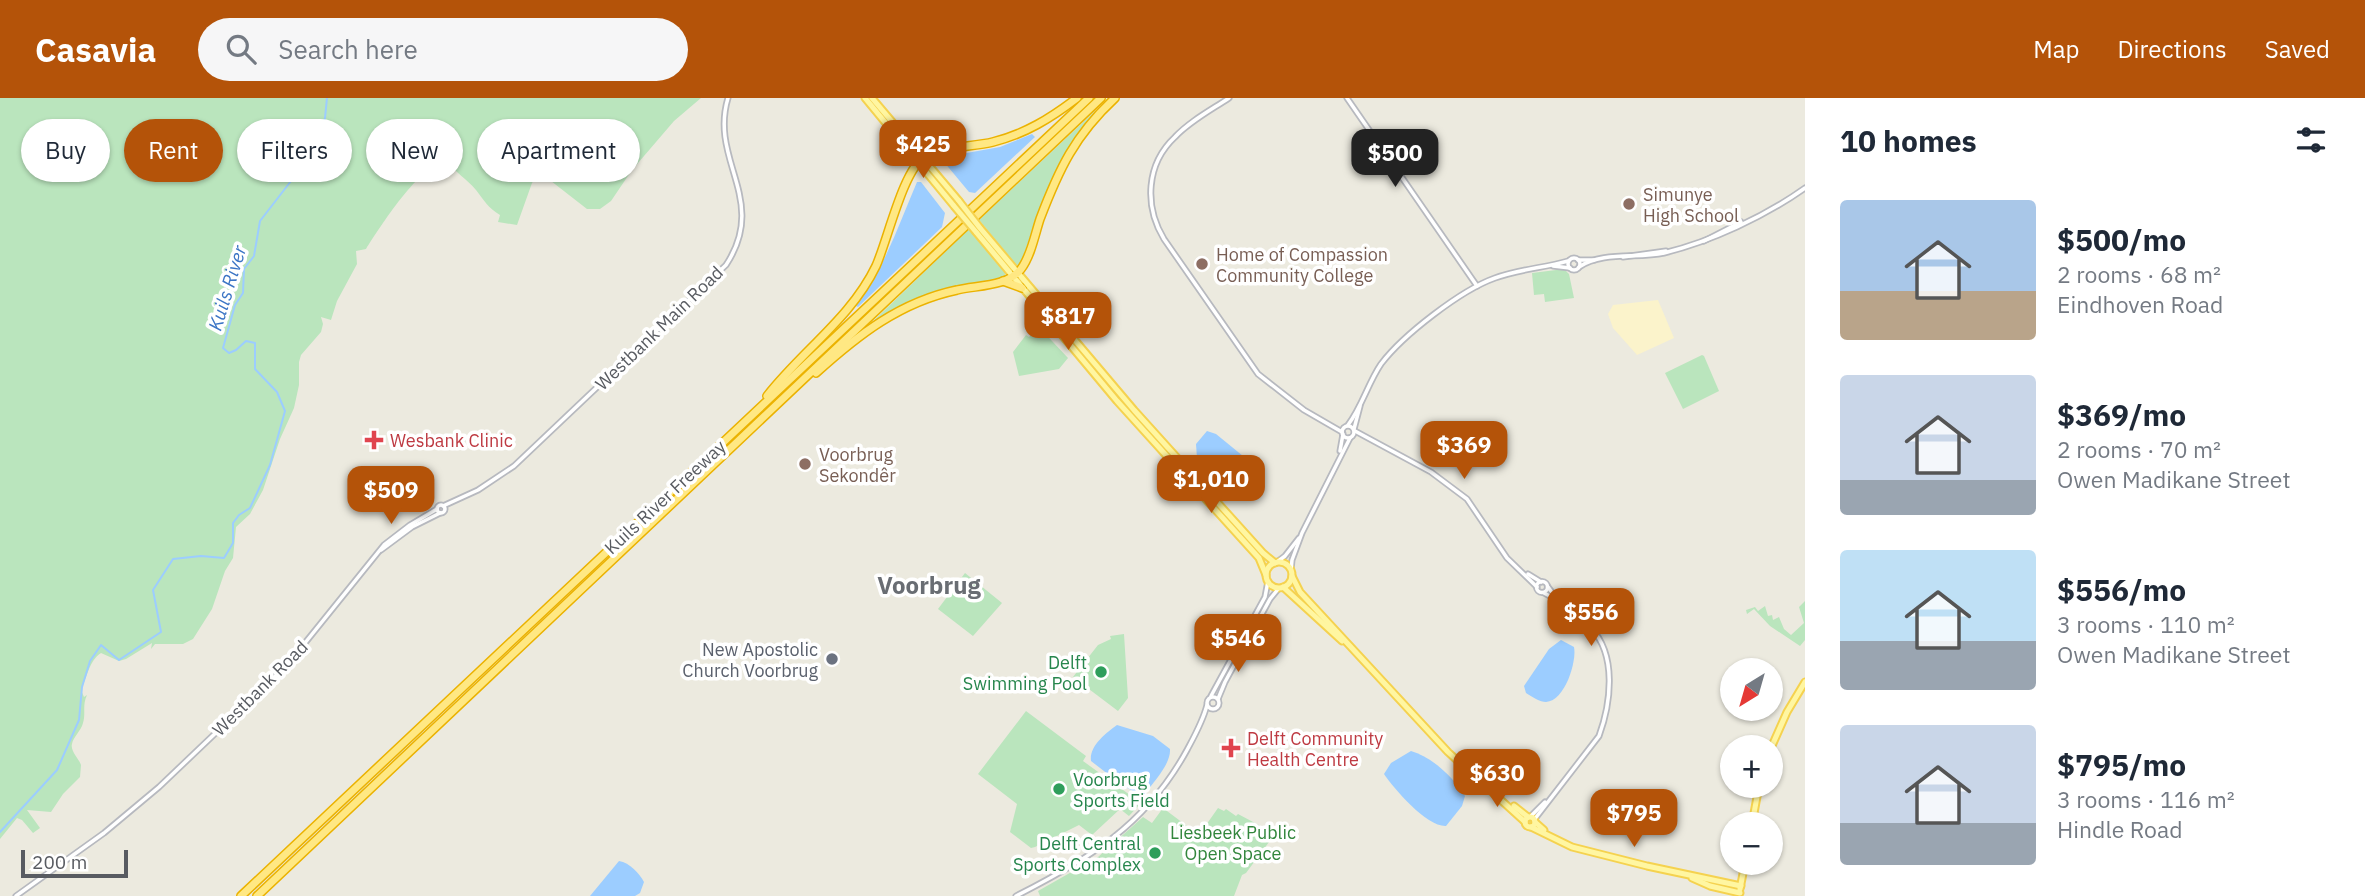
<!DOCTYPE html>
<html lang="en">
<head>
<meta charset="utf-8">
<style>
  :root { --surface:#fff; --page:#f6f6f7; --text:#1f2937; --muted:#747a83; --accent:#b45309 }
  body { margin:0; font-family:"IBM Plex Sans",sans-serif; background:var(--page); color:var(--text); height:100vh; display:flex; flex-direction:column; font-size:26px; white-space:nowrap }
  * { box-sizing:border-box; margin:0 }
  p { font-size:23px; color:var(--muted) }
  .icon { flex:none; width:38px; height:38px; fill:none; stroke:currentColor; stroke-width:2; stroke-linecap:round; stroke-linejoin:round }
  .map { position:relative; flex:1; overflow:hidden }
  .panel { display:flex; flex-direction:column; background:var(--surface); width:560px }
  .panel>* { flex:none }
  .banner { position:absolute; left:21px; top:21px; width:665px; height:63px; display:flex; gap:14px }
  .needle { width:46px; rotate:217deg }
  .buttons { position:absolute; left:1720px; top:560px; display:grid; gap:14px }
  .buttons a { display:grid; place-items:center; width:63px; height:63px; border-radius:50%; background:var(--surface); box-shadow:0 2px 5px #0004; font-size:35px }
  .scale { position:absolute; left:21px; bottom:18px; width:107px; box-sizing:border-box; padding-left:7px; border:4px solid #585b61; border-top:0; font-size:19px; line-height:24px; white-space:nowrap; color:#585b61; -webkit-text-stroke:5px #fff; paint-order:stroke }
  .price { position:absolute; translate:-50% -60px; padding:0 16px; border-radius:14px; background:var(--accent); color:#fff; font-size:23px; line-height:46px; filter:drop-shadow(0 2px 4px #0008) }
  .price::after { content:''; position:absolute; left:50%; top:42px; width:21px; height:16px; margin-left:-10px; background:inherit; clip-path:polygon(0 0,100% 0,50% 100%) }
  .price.current { background:#222; color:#fff }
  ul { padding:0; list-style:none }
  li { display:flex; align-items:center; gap:21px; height:175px; padding:0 35px }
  li span { display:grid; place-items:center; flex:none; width:196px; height:140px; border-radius:7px; color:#555 }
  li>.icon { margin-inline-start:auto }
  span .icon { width:84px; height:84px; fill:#fffc; stroke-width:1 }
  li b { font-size:30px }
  h2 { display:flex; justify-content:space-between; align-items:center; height:84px; padding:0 35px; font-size:30px }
  .pill { padding:0 24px; border-radius:32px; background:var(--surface); box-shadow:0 2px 5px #0004; font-size:24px; line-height:63px }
  .pill.current { background:var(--accent); color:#fff }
  header { display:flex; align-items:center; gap:42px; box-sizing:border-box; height:98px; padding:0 35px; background:var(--accent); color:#fff }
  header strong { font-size:33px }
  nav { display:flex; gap:38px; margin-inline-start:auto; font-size:24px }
  .search { width:490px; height:63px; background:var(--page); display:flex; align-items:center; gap:18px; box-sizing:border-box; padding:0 24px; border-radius:38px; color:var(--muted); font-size:26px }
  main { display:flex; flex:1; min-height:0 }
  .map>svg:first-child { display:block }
</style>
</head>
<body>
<header>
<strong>Casavia</strong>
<div class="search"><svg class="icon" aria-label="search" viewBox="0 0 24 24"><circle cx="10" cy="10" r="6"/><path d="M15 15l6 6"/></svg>Search here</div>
<nav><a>Map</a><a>Directions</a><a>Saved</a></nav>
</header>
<main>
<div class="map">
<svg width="1805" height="798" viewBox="0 0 1805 798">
  <rect width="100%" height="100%" fill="#eceadf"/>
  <g fill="#bae5bd">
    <path d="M 0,0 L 701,0 L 674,23 L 632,72 L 611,103 L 600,111 L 587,111 L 542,76 L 541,72 L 532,85 L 517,127 L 498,124 L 500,117 C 488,110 484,102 476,92 C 467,81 455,75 447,62 C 420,66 380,129 366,151 L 356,153 L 357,166 L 337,203 L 331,222 L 321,219 L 323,226 L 321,234 L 301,257 L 299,264 L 299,287 L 294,310 L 280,341 L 263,392 L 250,416 L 236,429 L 233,460 L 225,473 L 212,511 L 193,541 L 183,546 L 155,546 L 151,551 L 152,545 L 126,561 L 119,563 L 101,555 C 89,563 87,579 81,592 L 84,599 L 87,597 C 82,607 86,615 83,625 C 81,633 73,639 72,646 C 70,653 79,661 81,667 L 80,679 L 63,696 L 51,714 L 27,712 L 40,730 L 33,735 L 22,722 L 17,720 L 0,741 Z"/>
    <path d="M 1095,13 L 1096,14 C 1055,56 1040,113 1020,167 L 1016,167 L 979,122 Z"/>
    <path d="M 969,131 L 1005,174 L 1005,179 C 990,186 971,185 955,189 C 922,198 892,211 864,232 Z"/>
    <path d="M 1564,171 L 1569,176 L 1574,200 L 1545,204 L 1544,196 L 1534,197 L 1532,175 Z"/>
    <path d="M 1037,227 L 1068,260 L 1059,271 L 1019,278 L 1013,254 L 1026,237 L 1029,239 L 1031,237 L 1029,234 Z"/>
    <path d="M 1702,257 L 1704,258 L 1719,293 L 1683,311 L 1665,275 Z"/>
    <path d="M 965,475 L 1002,505 L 973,538 L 938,511 Z"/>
    <path d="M 1805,503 L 1805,542 L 1800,548 L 1770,528 L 1754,511 L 1747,516 L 1746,512 L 1755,509 L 1758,513 L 1765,508 L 1768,518 L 1772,517 L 1773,522 L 1779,519 L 1784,531 L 1791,537 L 1804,525 L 1799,509 Z"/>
    <path d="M 1124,536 L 1128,600 L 1118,613 L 1073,579 L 1098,547 L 1111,541 L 1110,538 Z"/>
    <path d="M 1026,613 L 1086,658 L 1083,663 L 1141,705 L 1129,718 L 1120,711 L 1092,737 L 1079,727 L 1035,749 L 1031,750 L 1010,734 L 1017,706 L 978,676 Z"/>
    <path d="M 1163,710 L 1199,737 L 1218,710 L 1224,713 L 1226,711 L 1236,718 L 1238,716 L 1272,734 L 1274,732 L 1279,735 L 1276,740 L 1272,740 L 1246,775 L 1242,777 L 1234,798 L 1040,798 L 1038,793 L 1098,759 L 1143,719 L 1152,725 Z"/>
  </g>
  <path fill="#fbf3cb" d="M 1658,202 L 1674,240 L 1637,257 L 1613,230 L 1608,216 L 1613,207 Z"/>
  <g fill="#9ccdff">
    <path d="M 1032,36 L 1035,39 L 975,95 L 969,94 L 944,64 L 950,58 L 1000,49 Z"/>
    <path d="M 917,84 L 921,84 L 945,115 L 942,129 L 858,209 L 856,208 C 884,171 899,126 917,84 Z"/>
    <path d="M 1207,333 L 1216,336 L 1254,367 L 1257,373 L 1246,388 L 1231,393 L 1197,360 L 1196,346 Z"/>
    <path d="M 1561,542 L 1574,549 C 1577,563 1565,603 1546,604 C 1540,604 1532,599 1526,595 L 1524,588 L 1549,551 Z"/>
    <path d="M 1117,627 L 1153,638 L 1170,651 C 1171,666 1154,683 1146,695 L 1142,698 L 1122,687 L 1091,663 C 1089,648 1106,635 1117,627 Z"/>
    <path d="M 1411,653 C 1432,659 1453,679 1465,698 L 1462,708 L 1446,728 C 1427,729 1394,691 1384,676 L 1391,665 Z"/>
    <path d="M 619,763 C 630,765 639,775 644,784 L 640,795 L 635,798 L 590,798 Z"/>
  </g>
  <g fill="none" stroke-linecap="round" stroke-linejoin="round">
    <path stroke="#9ccdff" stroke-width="2" d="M 0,734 L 57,672 L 79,622 L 82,589 L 90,563 L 101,547 L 119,562 L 161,534 L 153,492 L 173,461 L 201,458 L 224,460 L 233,445 L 233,425 L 239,417 L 250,410 L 270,367 L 285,313 L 277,294 L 255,271 L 255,245 L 246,243 L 236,252 L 229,255 L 223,250 L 235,207 L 243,195 L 244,171 L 254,158 L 260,123 L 291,83 L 316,44 L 325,20 L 327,0"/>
    <defs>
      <g id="minor">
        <path d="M 1229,0 C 1211,12 1190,23 1175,39 C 1146,66 1144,108 1164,141 L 1258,276 L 1304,312 L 1342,334"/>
        <path d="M 1347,0 L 1477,188"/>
        <path d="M 1704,143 L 1741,124"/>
        <path d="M 1623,159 L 1666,153"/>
        <circle cx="1574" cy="166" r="6"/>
        <path d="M 1578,162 L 1594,162"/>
        <path d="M 1553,168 L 1570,170"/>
        <path d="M 1579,169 C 1603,153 1637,161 1664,155 C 1712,143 1764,119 1805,90"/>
        <path d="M 1348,327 C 1362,309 1368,285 1381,266 C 1403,237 1461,192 1495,180 C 1519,171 1544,170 1568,163"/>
        <circle cx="1348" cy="334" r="6"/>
        <path d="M 1354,331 L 1360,308"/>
        <path d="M 1355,333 L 1431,374 L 1467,401 L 1507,460 L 1537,489"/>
        <path d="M 1340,353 L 1343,336"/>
        <circle cx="441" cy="411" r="4"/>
        <path d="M 443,408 L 478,392 L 514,368 L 726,167 C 769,102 709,63 728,0"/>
        <path d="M 381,452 L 412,429 L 440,415"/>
        <path d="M 1277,464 L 1285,458 L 1299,440"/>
        <path d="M 1291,472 L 1292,462 L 1302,435 L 1350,340"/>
        <path d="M 1528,476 L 1541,484"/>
        <circle cx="1542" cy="489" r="5.5"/>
        <path d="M 1544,495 L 1559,503"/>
        <path d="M 1211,598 L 1265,499 L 1268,483"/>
        <circle cx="1213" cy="605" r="6"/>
        <path d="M 1218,601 L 1225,584 L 1270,501 L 1279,490"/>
        <path d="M 1530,719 L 1545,704"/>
        <path d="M 1534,722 L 1599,638 C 1611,605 1617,557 1591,530 C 1577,516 1559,506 1548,489"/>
        <path d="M 16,798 L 104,735 L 159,689 L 288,566 L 384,447 L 410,427 L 437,411"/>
        <path d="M 1016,798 C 1089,761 1146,727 1187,652 C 1195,637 1203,623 1207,607"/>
      </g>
      <g id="major">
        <path d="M 865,0 L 954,108"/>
        <path d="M 872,0 L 959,103"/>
        <path d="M 980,130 L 1134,312 L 1263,455 L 1275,465"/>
        <path d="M 976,134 L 1117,303 L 1259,460 L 1266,477"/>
        <circle cx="1279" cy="477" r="13"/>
        <path d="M 1292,478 L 1300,494 L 1448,654 L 1525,724"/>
        <path d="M 1283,489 L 1342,543"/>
        <path d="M 1771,650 L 1787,614 L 1805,584"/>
        <path d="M 1514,708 L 1528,719"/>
        <circle cx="1530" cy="724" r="5"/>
        <path d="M 1535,724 L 1544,732"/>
        <path d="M 1752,726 L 1759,688"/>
        <path d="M 1531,729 L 1572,749 L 1647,768 L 1741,788"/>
        <path d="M 1692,780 L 1710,788 L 1740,795"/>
        <path d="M 1740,791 L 1745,765"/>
      </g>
      <g id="highway">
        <path d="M 908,43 L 920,51 L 932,55"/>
        <path d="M 1003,183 L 1022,190"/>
        <path d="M 816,275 C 858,237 900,204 957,192 C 977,187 1007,189 1021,171 C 1031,158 1035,136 1040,121 C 1059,71 1075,37 1115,0"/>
        <path d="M 767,298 C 802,253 851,220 876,168 C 888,141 903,72 925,58 C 941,48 974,49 993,44 C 1025,36 1051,20 1077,0"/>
        <path d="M 241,798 L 1089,0"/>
        <path d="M 257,798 L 1101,0"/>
      </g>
    </defs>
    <use href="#minor" stroke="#b7b9bf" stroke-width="7"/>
    <use href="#major" stroke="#f5d24f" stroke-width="9"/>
    <use href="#highway" stroke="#ebb200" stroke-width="10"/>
    <use href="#minor" stroke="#fff" stroke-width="3.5"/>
    <use href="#major" stroke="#fff6a1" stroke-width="5"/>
    <use href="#highway" stroke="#ffe883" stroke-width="7"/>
    <defs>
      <g id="major-bridge">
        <path d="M 959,103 L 980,130"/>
        <path d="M 954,108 L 976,134"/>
      </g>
    </defs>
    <use href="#major-bridge" stroke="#f5d24f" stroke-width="9" stroke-linecap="butt"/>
    <use href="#major-bridge" stroke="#fff6a1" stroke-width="5"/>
  </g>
  <g fill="#8d6e63" stroke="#fff" stroke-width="2.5">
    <circle cx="1629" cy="106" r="7"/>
    <circle cx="1202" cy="166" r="7"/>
    <circle cx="805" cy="366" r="7"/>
  </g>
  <g fill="#e0444e" stroke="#fff" stroke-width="2.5">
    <path d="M370.5 331.5h7v7h7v7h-7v7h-7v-7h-7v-7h7z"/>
    <path d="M1227.5 639.5h7v7h7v7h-7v7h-7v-7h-7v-7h7z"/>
  </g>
  <circle fill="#6b7280" stroke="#fff" stroke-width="2.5" cx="832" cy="561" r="7"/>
  <g fill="#2e9e5b" stroke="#fff" stroke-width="2.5">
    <circle cx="1101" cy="574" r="7"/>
    <circle cx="1059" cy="691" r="7"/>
    <circle cx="1155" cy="755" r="7"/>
  </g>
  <g text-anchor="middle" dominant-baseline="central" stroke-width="7" stroke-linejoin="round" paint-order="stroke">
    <g font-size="18" fill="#785e54" stroke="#fff" text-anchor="start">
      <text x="1643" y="96">Simunye<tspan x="1643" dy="21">High School</tspan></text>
      <text x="1216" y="156">Home of Compassion<tspan x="1216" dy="21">Community College</tspan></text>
      <text x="819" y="356">Voorbrug<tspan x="819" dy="21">Sekondêr</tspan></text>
    </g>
    <g font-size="18" fill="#585b61" stroke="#fff">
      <text transform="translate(659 230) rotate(-44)">Westbank Main Road</text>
      <text transform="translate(665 399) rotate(-43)">Kuils River Freeway</text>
      <text transform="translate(260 590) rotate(-45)">Westbank Road</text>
    </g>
    <g font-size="18" fill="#be3a42" stroke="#fff" text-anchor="start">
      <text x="390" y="342">Wesbank Clinic</text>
      <text x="1247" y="640">Delft Community<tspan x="1247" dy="21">Health Centre</tspan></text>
    </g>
    <g font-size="18" fill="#5b616d" stroke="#fff" text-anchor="end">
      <text x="818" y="551">New Apostolic<tspan x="818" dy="21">Church Voorbrug</tspan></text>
    </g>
    <g font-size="18" fill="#27864d" stroke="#fff" text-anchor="end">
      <text x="1087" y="564">Delft<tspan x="1087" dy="21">Swimming Pool</tspan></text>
      <text x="1073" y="681" text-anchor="start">Voorbrug<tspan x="1073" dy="21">Sports Field</tspan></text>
      <text x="1141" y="745">Delft Central<tspan x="1141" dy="21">Sports Complex</tspan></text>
    </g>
    <g font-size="18" fill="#32863c" stroke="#fff">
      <text x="1233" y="734">Liesbeek Public<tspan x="1233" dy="21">Open Space</tspan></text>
    </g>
    <g font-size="19" font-style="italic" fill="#3c75c5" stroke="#fff">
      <text transform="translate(227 190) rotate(-73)">Kuils River</text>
    </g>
    <g font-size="24" font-weight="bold" fill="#696d73" stroke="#fff">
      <text x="929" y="487">Voorbrug</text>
    </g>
  </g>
</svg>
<div class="buttons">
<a><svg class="needle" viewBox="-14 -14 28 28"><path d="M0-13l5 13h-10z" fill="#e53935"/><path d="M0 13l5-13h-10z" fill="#747a83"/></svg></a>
<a>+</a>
<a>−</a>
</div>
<div class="scale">200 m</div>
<b class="price" style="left:923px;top:82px">$425</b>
<b class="price current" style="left:1395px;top:91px">$500</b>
<b class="price" style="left:1068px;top:254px">$817</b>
<b class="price" style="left:1464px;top:383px">$369</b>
<b class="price" style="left:1211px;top:417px">$1,010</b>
<b class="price" style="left:391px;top:428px">$509</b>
<b class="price" style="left:1591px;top:550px">$556</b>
<b class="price" style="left:1238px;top:576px">$546</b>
<b class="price" style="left:1497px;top:711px">$630</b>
<b class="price" style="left:1634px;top:751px">$795</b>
<div class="banner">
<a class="pill">Buy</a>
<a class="pill current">Rent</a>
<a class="pill">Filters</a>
<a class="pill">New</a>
<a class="pill">Apartment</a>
</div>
</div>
<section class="panel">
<h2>10 homes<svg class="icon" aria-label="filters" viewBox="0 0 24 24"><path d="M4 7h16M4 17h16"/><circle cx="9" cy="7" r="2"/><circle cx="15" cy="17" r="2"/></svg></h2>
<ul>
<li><span style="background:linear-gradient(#a9c7e8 65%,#b9a48a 0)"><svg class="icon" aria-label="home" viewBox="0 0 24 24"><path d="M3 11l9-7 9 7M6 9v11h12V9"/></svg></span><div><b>$500/mo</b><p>2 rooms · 68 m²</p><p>Eindhoven Road</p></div></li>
<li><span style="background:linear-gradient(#c9d6e8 75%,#9aa5b1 0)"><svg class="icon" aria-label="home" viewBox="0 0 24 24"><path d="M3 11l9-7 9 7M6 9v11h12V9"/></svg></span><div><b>$369/mo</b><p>2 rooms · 70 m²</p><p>Owen Madikane Street</p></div></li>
<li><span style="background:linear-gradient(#bfe0f5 65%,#9aa5b1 0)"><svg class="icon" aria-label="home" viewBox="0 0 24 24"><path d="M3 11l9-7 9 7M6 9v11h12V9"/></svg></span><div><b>$556/mo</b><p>3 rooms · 110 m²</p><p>Owen Madikane Street</p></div></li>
<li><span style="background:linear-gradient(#c9d6e8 70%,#9aa5b1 0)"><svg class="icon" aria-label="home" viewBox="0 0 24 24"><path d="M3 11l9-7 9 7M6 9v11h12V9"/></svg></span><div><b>$795/mo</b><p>3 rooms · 116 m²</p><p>Hindle Road</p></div></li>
</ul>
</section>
</main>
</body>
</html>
